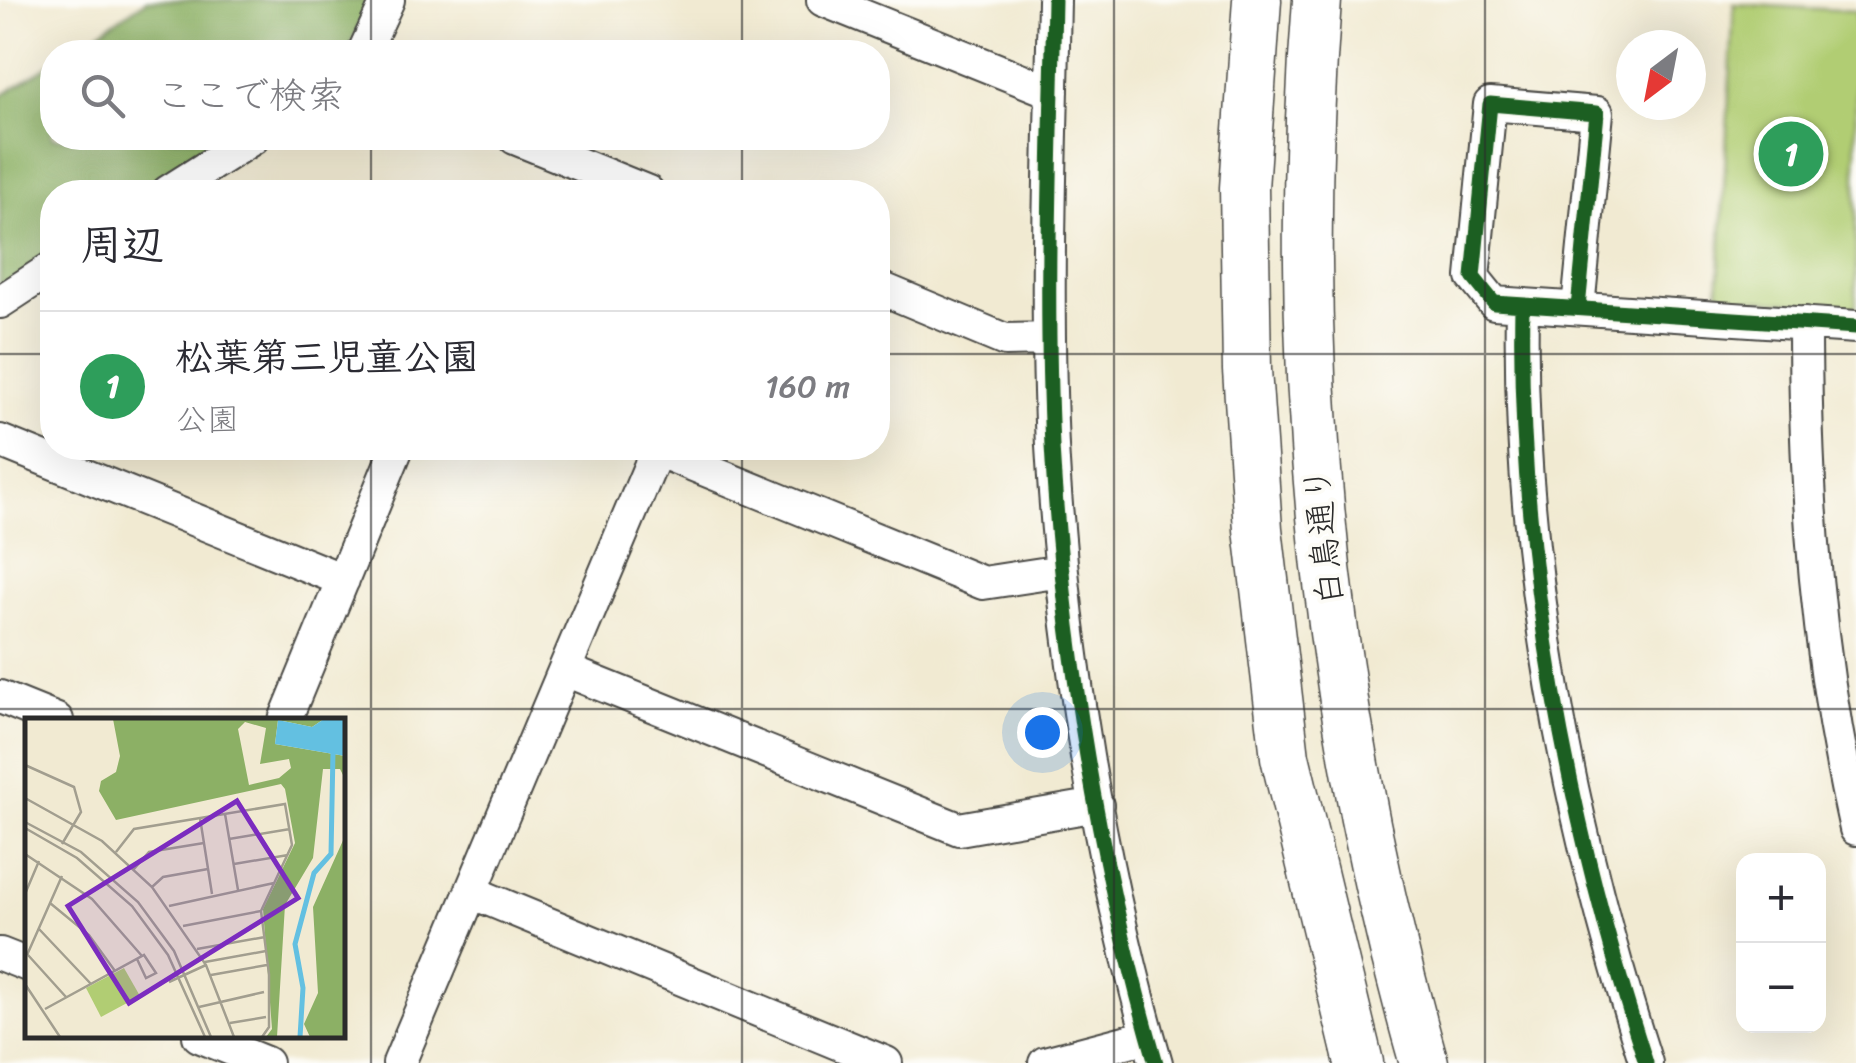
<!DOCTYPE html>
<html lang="ja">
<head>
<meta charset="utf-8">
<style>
  :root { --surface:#fff; --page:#f7f7f7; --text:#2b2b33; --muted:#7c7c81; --line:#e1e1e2; --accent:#1a73e8 }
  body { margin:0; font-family:Sriracha,"Klee One",sans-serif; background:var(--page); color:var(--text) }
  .controls { position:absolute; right:30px; bottom:30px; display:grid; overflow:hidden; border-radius:20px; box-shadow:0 10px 40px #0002 }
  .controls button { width:90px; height:90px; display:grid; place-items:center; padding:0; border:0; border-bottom:2px solid var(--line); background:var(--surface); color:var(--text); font:50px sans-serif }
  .compass { position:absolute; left:1616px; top:30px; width:90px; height:90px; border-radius:50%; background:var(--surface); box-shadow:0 10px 40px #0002; rotate:212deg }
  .you { position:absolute; left:1042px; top:732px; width:35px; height:35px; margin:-25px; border:8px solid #fff; border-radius:50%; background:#1a73e8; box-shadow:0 0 0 15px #1a73e833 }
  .badge { display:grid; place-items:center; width:65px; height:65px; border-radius:50%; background:var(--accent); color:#fff; font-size:32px; font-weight:700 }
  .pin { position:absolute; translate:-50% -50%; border:5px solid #fff; box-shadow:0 2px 10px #0006 }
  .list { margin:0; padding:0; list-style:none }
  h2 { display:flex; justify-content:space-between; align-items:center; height:130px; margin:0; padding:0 40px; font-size:42px }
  h2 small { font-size:32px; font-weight:400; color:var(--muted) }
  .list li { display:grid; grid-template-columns:65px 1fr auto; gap:30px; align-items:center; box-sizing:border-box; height:150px; padding:0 40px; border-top:2px solid var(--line) }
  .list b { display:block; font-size:38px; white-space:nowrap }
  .list p { margin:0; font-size:32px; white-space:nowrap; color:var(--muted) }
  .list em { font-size:32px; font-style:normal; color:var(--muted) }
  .icon { flex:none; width:55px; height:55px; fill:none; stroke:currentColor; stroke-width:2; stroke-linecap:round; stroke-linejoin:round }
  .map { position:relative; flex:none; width:1856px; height:1063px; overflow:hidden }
  .search { position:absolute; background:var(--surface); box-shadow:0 10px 40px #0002; left:40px; top:40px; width:850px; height:110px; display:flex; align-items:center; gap:25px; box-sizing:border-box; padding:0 35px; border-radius:40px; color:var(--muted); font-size:38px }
  .panel { position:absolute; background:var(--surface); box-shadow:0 10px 40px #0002; left:40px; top:180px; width:850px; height:280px; border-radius:40px }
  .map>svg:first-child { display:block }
  .green { fill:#b1cd73; stroke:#6e7c4f; stroke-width:2.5 }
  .forest { fill:#8cb065; stroke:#5c6e48; stroke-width:2.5 }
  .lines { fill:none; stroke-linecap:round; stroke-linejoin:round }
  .minor-casing { stroke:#494844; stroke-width:36 }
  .secondary-casing { stroke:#494844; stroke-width:51 }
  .minor { stroke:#fff; stroke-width:32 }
  .secondary { stroke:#fff; stroke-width:48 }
  .cycleway-casing { stroke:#fdfcf7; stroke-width:21 }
  .cycleway { stroke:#1b5e20; stroke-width:15 }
  .grid { fill:none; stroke:#2b2b2b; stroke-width:2.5; stroke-opacity:0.55 }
  .labels { text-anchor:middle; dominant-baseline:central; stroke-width:8; stroke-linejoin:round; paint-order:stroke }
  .street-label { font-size:35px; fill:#2b2b2b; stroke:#fdfcf7 }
  .inset-river { fill:none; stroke:#63c0e1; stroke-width:5 }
  .inset-road { fill:none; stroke:#a29e8f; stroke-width:2.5 }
  .view { fill:#7b2cbf; fill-opacity:0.15; stroke:#7b2cbf; stroke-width:5 }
  .inset-edge { fill:none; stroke:#2b2b2b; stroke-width:5 }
</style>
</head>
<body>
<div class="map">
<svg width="1856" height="1063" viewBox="0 0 1856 1063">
  <rect width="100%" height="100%" fill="#fdfcf7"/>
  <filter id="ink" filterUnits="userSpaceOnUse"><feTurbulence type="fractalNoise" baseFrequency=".01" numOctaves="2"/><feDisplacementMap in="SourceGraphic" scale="20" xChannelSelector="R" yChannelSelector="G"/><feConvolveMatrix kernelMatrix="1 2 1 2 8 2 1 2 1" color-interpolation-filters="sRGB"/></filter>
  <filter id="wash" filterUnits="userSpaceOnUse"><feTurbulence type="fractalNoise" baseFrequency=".0048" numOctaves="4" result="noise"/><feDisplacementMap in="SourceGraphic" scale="40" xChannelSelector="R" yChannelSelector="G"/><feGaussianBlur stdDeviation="2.25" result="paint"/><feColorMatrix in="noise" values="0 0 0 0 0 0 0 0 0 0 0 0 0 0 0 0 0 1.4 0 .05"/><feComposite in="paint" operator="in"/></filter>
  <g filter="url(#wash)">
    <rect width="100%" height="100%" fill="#f1ead2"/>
    <!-- green -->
    <path class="green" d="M 1734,4 L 1856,11 L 1856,308 L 1718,297 Z"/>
    <!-- forest -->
    <path class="forest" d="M 147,0 L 372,0 L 347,52 L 70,52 Z
      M 52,63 L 52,138 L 248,138 L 158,192 L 52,192 L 52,257 L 0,289 L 0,97 Z"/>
  </g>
  <g filter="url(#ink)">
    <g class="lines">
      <defs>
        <path id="minor" d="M 823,0 L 1052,92
          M 1054,0 C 1051,149 1045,297 1052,446 C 1063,646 1100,870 1156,1063
          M 364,52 L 388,0
          M 515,138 L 648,192
          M 168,192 L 253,138
          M 878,287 L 1005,340 L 1049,339
          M 0,302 L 52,268
          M 1522,305 C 1517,559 1568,821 1646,1063
          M 1578,308 L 1597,113 L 1490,104 L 1473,277 L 1494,303 L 1856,327
          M 1805,323 C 1805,499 1817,657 1856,829
          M 0,441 L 343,580
          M 652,448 L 983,583 L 1062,571
          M 565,670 L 959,829 L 1097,805
          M 0,697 L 57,720
          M 285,720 L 397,448
          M 471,892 L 886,1063
          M 0,954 L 28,965
          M 199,1036 L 266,1063
          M 399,1063 L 657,450
          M 1045,1063 L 1148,1036"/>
        <path id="secondary" d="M 1257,0 L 1244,188 L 1247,370 L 1258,529 L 1285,757 L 1359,1063
          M 1317,0 C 1289,360 1325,716 1424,1063"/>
      </defs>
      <!-- minor casing -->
      <use href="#minor" class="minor-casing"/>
      <!-- secondary casing -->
      <use href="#secondary" class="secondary-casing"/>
      <!-- minor -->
      <use href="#minor" class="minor"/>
      <!-- secondary -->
      <use href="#secondary" class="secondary"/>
      <defs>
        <path id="cycleway" d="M 1054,0 C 1051,149 1045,297 1052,446 C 1063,646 1100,870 1156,1063
          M 1522,305 C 1517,559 1568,821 1646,1063
          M 1578,308 L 1597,113 L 1490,104 L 1473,277 L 1494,303 L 1856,327"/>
      </defs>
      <!-- cycleway casing -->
      <use href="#cycleway" class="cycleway-casing"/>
      <!-- cycleway -->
      <use href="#cycleway" class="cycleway"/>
    </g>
  </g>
  <!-- grid -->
  <path class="grid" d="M 371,0 L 371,52M 742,0 L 742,52M 1114,0 L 1114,1063M 1485,0 L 1485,1063M 371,138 L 371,192M 742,138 L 742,192M 0,354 L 52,354M 878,354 L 1856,354M 371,448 L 371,1063M 742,448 L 742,1063M 0,709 L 1856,709"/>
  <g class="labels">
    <!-- street labels -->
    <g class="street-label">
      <text transform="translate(1323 536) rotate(-96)">白鳥通り</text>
    </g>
  </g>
  <!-- overview -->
  <g transform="translate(25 718)">
    <rect width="320" height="320" fill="#f1ead2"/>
    <path d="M 99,250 L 115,278 L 76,299 L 61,270 Z" fill="#b1cd73"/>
    <path d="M 88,1 L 299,1 L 287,9 L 253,2 L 250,26 L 320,38 L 320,61 L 315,51 L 298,51 L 288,140 L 260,187 L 252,319 L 241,319 L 247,311 L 238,191 L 270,125 L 260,71 L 256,66 L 91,102 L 74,73 L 76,63 L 91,54 L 95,38 ZM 220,4 L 241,10 L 235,46 L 264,41 L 266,50 L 254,60 L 224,67 L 213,11 ZM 320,118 L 320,319 L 285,319 L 279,306 L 293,275 L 288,189 Z" fill="#8cb065" fill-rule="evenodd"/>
    <path d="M 299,1 L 320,1 L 320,38 L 250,26 L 253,2 L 287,9 Z" fill="#63c0e1"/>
    <path class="inset-river" d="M 275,319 L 278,270 L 270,226 L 289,155 L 306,136 L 308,34"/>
    <path class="inset-road" d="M 0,47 L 49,69 L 56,94 L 37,126M 0,80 L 77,123 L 127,169 L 181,247 L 209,319M 200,96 L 213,172M 175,100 L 187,176M 0,104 L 56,134 L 113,184 L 149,233 L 186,319M 0,110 L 52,140 L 107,188 L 143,237 L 180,319M 204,121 L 265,111M 91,134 L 109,111 L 260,86 L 267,127 L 236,193 L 244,256 L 244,309 L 237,319M 0,136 L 67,181 L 117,238M 209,146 L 263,137M 109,151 L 124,134 L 179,125M 127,169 L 138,159 L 183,151M 0,176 L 14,143M 25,185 L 64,217 L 90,253M 144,188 L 249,165M 158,208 L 236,193M 14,211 L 66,266M 172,231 L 240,219M 2,237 L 37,158M 3,237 L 41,279M 180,244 L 241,233M 186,257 L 242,247M 144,264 L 181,247M 0,266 L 35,319M 174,289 L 239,274M 20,291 L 119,237 L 131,255 L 121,260 L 112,241M 205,305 L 241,299"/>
    <path class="view" d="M 212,83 L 273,180 L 104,285 L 43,188 Z"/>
    <rect width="320" height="320" class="inset-edge"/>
  </g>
</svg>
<div class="controls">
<button>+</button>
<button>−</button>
</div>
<svg class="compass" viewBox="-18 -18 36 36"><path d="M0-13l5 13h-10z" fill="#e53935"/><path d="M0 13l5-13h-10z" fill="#7c7c81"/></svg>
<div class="you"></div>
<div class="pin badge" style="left:1791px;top:154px;background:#2e9e5b">1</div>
<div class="search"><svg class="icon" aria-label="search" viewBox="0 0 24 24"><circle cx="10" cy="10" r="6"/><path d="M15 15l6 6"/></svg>ここで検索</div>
<section class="panel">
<h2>周辺<small></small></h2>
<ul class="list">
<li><span class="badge" style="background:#2e9e5b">1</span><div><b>松葉第三児童公園</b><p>公園</p></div><em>160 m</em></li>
</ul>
</section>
</div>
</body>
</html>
